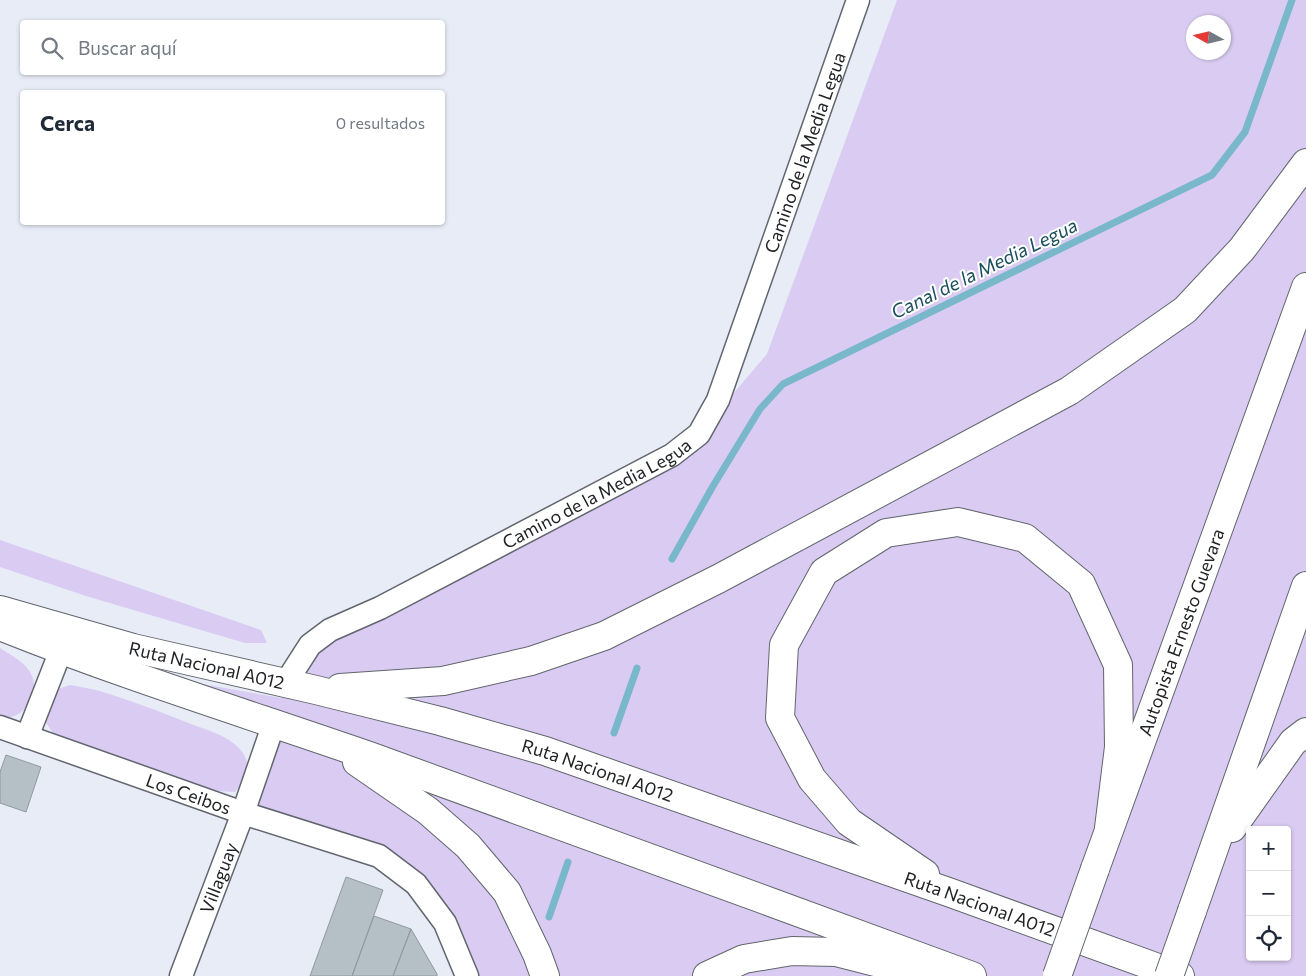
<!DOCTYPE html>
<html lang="es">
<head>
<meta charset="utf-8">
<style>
  :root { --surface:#fff; --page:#f6f6f7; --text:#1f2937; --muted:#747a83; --line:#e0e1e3 }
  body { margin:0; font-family:Commissioner,sans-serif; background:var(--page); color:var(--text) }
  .controls { position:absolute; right:15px; bottom:15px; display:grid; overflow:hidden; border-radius:5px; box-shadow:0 1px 4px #0004 }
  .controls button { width:45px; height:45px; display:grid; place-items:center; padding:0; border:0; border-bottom:1px solid var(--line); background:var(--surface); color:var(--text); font:25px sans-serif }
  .compass { position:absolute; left:1186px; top:15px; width:45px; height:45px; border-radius:50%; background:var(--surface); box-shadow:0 1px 4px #0004; rotate:278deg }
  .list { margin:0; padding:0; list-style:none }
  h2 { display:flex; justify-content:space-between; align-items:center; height:65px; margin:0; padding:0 20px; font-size:21px }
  h2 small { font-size:16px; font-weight:400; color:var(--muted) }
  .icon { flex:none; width:28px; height:28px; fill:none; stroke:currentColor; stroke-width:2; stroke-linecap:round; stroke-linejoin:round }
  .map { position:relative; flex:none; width:1306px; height:976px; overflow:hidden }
  .search { position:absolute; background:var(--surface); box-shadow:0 1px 4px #0004; left:20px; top:20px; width:425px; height:55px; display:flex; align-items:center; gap:12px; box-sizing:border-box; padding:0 18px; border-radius:5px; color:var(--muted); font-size:19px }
  .panel { position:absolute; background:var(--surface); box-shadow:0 1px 4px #0004; left:20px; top:90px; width:425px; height:135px; border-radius:5px }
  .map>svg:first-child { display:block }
  .green { fill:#d9cbf1; fill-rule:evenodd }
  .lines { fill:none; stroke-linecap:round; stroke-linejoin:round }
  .stream { stroke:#79b7ca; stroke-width:7 }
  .building { fill:#b5bfc6; stroke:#9099a0 }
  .street-casing { stroke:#61666e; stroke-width:25 }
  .highway-casing { stroke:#61666e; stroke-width:30 }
  .street { stroke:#fff; stroke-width:22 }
  .highway { stroke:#fff; stroke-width:28 }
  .highway-bridge-casing { stroke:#61666e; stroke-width:30; stroke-linecap:butt }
  .highway-bridge { stroke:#fff; stroke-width:28 }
  .labels { text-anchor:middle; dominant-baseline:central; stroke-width:4; stroke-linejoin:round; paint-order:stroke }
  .street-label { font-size:18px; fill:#212326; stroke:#fff }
  .water-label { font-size:19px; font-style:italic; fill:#194e5c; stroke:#fff }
</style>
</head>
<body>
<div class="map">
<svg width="1306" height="976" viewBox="0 0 1306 976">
  <rect width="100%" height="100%" fill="#e7ecf6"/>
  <!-- green -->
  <path class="green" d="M 897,0 L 1306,0 L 1306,976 L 467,976 L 445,923 L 379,856 L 243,813 L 274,723 L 185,681 L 281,698 L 285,684 L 310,645 L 699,434 L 767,354 ZM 1194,22 L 1224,22 L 1224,52 L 1194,52 ZM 1250,830 L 1287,830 L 1287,957 L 1250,957 Z
    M 0,540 L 261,630 L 267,643 L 245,643 L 86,596 L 0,567 Z
    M 0,648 C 12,656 26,662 32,676 C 40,696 22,722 0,717 Z
    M 70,685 C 79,687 88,688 96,690 C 127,699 161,712 191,724 C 207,730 226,735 239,748 C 253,763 247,778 235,792 L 219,791 L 69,745 L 52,732 L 44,719 L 55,690 Z"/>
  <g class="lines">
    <!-- stream -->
    <path class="stream" d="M 672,559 L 713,486 L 760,409 L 783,384 L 1212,175 L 1245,132 L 1292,0
      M 614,733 L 637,668
      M 549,917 L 568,862"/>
  </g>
  <!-- building -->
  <path class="building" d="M 6,755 L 41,767 L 26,812 L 0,803 L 0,772 Z
    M 346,877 L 383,890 L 352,976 L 310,976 Z
    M 374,916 L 411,929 L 393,976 L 352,976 Z
    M 411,929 L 437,974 L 437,976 L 393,976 Z"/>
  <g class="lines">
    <defs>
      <g id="street">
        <path id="s1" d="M 285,684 L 310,645 L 330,630 L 380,608 L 672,455 L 699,434 L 718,400 L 858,0"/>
        <path id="s2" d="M 0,727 L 243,813 L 379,856 L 416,884 L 445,923 L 467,976"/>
        <path d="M 27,737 L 67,635"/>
        <path id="s3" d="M 181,976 L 243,813 L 274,723"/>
      </g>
      <g id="highway">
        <path id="s4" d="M 0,610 L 133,648 L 316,690 L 440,721 L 545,751 L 951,893 L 1180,976"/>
        <path d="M 0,626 C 122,675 248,714 372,757 C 572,828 772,903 972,976"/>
        <path d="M 340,688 L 443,681 L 531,661 L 604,636 L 718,579 L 1069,391 L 1185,310 L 1242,249 L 1306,163"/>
        <path d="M 357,762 L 428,811 L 468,846 L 507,892 L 537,954 L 545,976"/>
        <path d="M 1232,828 L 1293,742 L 1306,732"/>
        <path id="s5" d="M 1095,869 L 1306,287"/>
        <path d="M 925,874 L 849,822 L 812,779 L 780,718 L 784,645 L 824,572 L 886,533 L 958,522 L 1025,538 L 1081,584 L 1118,665 L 1119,747 L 1109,828"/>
        <path d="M 1192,911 L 1306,586"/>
        <path d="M 707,976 L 744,959 L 792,951 L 836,952 L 895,967 L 919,969"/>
      </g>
    </defs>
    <!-- street casing -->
    <use href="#street" class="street-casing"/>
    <!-- highway casing -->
    <use href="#highway" class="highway-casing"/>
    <!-- street -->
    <use href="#street" class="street"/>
    <!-- highway -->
    <use href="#highway" class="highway"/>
    <defs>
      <path id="highway-bridge" d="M 1057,976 L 1095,869
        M 1169,976 L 1192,911"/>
    </defs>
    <!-- highway-bridge casing -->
    <use href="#highway-bridge" class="highway-bridge-casing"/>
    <!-- highway-bridge -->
    <use href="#highway-bridge" class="highway-bridge"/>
  </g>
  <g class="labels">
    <!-- street labels -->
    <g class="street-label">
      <text stroke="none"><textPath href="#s1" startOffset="791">Camino de la Media Legua</textPath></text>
      <text stroke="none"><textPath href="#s1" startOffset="371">Camino de la Media Legua</textPath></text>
      <text stroke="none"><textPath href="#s5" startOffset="252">Autopista Ernesto Guevara</textPath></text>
      <text stroke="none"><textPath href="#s4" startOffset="214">Ruta Nacional A012</textPath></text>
      <text stroke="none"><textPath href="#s4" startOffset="619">Ruta Nacional A012</textPath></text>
      <text stroke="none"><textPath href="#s2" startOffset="200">Los Ceibos</textPath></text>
      <text stroke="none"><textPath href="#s3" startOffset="105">Villaguay</textPath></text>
      <text stroke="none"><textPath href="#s4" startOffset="1024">Ruta Nacional A012</textPath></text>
    </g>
    <!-- water labels -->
    <g class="water-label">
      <text transform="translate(984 268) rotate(-26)">Canal de la Media Legua</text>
    </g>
  </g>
</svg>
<div class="controls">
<button>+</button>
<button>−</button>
<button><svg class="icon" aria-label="locate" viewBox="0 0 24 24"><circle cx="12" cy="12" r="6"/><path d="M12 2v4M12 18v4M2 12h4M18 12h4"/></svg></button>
</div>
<svg class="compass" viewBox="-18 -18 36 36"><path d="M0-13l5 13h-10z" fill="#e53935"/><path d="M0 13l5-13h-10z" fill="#747a83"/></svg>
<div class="search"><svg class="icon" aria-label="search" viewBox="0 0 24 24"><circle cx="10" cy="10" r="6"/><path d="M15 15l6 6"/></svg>Buscar aquí</div>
<section class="panel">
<h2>Cerca<small>0 resultados</small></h2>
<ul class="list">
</ul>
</section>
</div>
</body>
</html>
